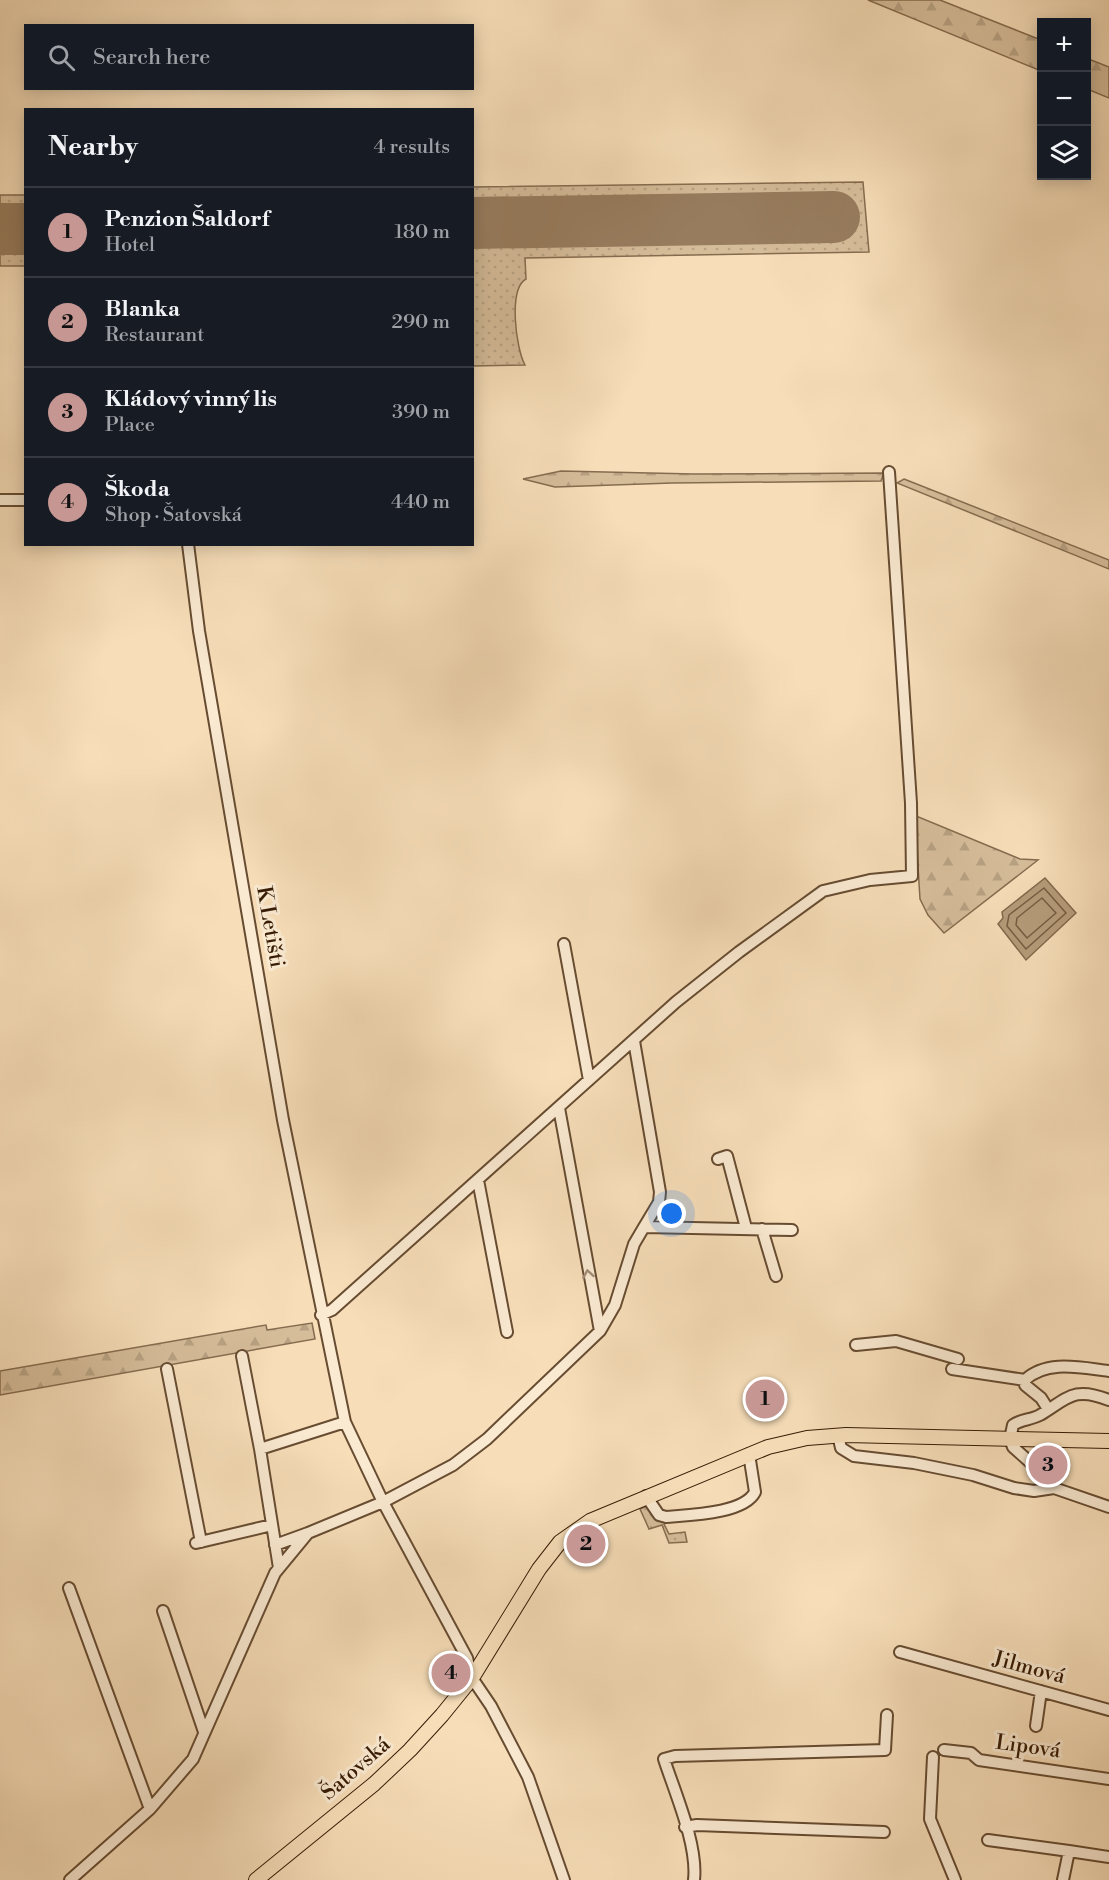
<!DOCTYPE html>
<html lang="en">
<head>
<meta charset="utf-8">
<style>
  :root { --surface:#171b24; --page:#20242c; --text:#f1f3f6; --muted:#9ea1a6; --line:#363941; --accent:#c59692 }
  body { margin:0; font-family:"Libre Bodoni",serif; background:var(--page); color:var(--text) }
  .controls { position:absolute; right:18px; top:18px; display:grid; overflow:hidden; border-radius:0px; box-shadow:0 3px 15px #0003 }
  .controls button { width:54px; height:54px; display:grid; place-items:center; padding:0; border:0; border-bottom:2px solid var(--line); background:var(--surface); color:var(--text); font:30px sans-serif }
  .you { position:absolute; left:672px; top:1214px; width:21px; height:21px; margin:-15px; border:4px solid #fff; border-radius:50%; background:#1a73e8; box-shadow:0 0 0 9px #1a73e833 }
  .badge { display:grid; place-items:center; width:39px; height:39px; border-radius:50%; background:var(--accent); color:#111; font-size:20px; font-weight:700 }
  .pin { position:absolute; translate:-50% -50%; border:3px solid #fff; box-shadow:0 2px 6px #0006 }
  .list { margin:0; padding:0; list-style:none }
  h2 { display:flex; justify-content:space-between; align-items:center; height:78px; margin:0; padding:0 24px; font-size:26px }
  h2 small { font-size:20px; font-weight:400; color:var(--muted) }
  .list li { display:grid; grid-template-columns:39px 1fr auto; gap:18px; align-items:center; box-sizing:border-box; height:90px; padding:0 24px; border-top:2px solid var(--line) }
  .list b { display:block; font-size:22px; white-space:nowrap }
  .list p { margin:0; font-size:20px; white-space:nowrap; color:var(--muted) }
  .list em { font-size:20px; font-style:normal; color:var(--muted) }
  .icon { flex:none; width:33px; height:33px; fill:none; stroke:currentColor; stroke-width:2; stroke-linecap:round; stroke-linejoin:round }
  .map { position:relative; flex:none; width:1109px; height:1880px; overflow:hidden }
  .search { position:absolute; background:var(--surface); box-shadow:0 3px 15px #0003; left:24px; top:24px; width:450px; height:66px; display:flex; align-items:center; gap:15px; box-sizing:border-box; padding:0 21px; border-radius:0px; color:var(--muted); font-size:22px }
  .panel { position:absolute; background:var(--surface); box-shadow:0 3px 15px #0003; left:24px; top:108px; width:450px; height:438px; border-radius:0px }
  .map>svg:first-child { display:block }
  .green { fill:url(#green-dots); stroke:#866c4f; stroke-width:1.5 }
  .forest { fill:url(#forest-firs); stroke:#866c4f; stroke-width:1.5 }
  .water { fill:#b69c7b; stroke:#83684b; stroke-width:1.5 }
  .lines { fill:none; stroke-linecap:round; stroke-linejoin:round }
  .shore { stroke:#765c40; stroke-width:1.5 }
  .runway { stroke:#977c5e; stroke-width:52 }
  .minor-casing { stroke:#674c31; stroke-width:14 }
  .major-casing { stroke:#371b04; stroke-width:16 }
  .minor { stroke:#faead2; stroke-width:10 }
  .major { stroke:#f7deb9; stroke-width:14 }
  .oneway { stroke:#a28d75 }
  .labels { text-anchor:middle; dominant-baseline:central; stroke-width:6; stroke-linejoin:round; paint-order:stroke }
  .street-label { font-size:21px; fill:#371b04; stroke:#faead2 }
</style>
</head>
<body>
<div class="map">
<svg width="1109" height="1880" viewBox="0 0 1109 1880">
  <defs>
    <pattern id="green-dots" width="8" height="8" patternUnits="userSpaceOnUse" patternTransform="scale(1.5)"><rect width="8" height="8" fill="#d6bd9a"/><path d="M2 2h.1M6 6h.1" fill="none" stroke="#b8a283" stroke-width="1.8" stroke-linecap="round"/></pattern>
    <pattern id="forest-firs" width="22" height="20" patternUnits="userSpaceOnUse" patternTransform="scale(1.5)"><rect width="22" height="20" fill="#d6bd9a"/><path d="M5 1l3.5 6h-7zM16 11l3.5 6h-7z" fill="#b8a283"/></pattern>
  </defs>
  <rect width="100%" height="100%" fill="#f7deb9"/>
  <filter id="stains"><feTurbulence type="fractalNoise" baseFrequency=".00333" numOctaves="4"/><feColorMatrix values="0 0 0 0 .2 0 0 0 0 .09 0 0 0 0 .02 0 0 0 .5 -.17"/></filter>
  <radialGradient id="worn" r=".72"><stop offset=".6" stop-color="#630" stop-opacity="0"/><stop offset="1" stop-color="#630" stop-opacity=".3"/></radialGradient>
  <!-- green -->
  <path class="green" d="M 863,182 L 869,252 L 525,258 L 526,279 C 508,289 516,349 525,365 L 473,366 L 472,187 Z
    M 0,195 L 25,195 L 25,266 L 0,266 Z
    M 651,1504 L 669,1521 L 664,1524 L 669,1534 L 685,1532 L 687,1542 L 669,1543 L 662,1525 L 649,1529 L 640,1509 Z"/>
  <!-- forest -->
  <path class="forest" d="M 868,0 L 940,0 L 1041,40 L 1041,71 Z
    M 1086,58 L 1109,67 L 1109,98 L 1087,89 Z
    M 561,471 L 694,474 L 884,473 L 881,481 L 672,483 L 555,487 L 523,479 Z
    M 904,479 L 1109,560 L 1109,569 L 897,483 Z
    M 913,785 L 916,816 L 1020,859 L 1038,860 L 944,933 L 928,915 L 920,899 Z
    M 312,1323 L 315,1339 L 0,1395 L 0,1371 L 266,1325 L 267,1330 Z"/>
  <!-- water -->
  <path class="water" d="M 1045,878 L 1076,913 L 1026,960 L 998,924 L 1003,918 L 1002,912 Z"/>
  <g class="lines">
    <!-- shore -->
    <path class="shore" d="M 1044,888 L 1066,913 L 1026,949 L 1007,926 L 1009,915 Z
      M 1042,898 L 1056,913 L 1027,938 L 1016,925 L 1017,918 Z"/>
    <!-- runway -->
    <path class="runway" d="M 472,223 L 834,217
      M 0,229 L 26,229"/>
    <defs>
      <path id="minor" d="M 0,500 L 26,500
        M 188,544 L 199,631 L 283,1120 L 345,1422 L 383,1502 L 467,1658 L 472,1678 L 491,1706 L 528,1777 L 564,1880
        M 564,944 L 589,1080
        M 634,1041 L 660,1192 L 659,1202 L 644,1227
        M 559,1108 L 600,1331
        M 718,1159 L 727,1156 L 746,1228
        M 478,1180 L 507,1332
        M 762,1229 L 776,1276
        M 321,1315 L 332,1310 L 676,1002 L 739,952 L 823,891 L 870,880 L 912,876 L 911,803 L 889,472
        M 856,1345 L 896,1341 L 958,1359
        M 242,1356 L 260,1449
        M 167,1369 L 201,1542
        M 952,1369 L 1025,1380
        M 1109,1400 C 1074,1386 1068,1398 1040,1415 C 1031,1420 1021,1419 1013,1425 L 1010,1439 L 1013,1447 L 1041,1472 L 1054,1488 L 1109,1507
        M 1048,1409 L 1041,1398 L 1025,1385 L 1025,1380 C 1047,1359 1082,1368 1109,1371
        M 838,1435 L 841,1448 L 854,1456 L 914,1463 L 973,1475 L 1014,1488 L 1034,1491 L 1054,1488
        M 646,1496 L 659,1515 L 666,1517 C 688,1515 744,1514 755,1492 L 749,1454
        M 196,1543 L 272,1525
        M 275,1545 L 308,1533
        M 279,1568 L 260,1449 L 345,1422
        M 69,1588 L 150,1809
        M 163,1611 L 204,1732
        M 900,1652 L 1109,1710
        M 1036,1726 L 1041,1691
        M 944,1750 L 971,1753 L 979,1760 L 1109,1779
        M 933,1757 L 930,1819 L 955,1880
        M 685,1827 L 697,1825 L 884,1832
        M 988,1840 L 1069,1851
        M 70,1880 L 150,1809 L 193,1759 L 275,1573 L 308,1533 L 383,1502 L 453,1465 L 487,1439 L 600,1331 L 615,1305 L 634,1244 L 644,1227 L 792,1230
        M 694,1880 C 698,1845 675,1793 664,1759 L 675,1756 L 885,1750 L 887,1715
        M 1063,1880 L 1069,1851 L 1109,1857"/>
      <path id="major" d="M 256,1880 L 374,1784 L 410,1750 L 442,1715 L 472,1678 L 539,1569 L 560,1542 L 590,1521 L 768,1447 L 807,1438 L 846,1435 L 1109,1441"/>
    </defs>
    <!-- minor casing -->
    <use href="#minor" class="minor-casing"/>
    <!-- major casing -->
    <use href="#major" class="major-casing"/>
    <!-- minor -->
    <use href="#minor" class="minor"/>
    <!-- major -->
    <use href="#major" class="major"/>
  </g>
  <!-- one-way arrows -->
  <defs><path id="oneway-chevron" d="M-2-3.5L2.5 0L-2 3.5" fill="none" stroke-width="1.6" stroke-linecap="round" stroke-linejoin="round" transform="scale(1.5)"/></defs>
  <use class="oneway" href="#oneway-chevron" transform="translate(588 1274) rotate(-100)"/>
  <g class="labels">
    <!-- street labels -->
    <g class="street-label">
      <text transform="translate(270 927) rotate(80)">K Letišti</text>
      <text transform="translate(1029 1668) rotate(15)">Jilmová</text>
      <text transform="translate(1028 1747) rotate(8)">Lipová</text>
      <text transform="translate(356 1769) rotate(-41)">Šatovská</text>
    </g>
  </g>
  <rect width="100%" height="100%" filter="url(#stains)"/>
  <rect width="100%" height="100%" fill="url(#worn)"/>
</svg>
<div class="controls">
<button>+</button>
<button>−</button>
<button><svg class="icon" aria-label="layers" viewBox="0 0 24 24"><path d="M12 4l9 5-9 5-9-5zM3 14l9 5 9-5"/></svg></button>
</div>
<div class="you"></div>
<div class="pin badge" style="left:765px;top:1399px">1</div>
<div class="pin badge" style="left:586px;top:1544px">2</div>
<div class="pin badge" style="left:1048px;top:1465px">3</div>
<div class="pin badge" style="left:451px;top:1673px">4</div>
<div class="search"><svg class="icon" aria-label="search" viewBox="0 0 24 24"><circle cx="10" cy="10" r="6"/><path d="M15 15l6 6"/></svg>Search here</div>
<section class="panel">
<h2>Nearby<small>4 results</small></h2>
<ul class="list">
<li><span class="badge">1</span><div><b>Penzion Šaldorf</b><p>Hotel</p></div><em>180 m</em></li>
<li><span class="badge">2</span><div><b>Blanka</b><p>Restaurant</p></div><em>290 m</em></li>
<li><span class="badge">3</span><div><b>Kládový vinný lis</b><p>Place</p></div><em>390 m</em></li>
<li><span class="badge">4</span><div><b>Škoda</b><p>Shop · Šatovská</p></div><em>440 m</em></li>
</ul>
</section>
</div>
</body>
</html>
